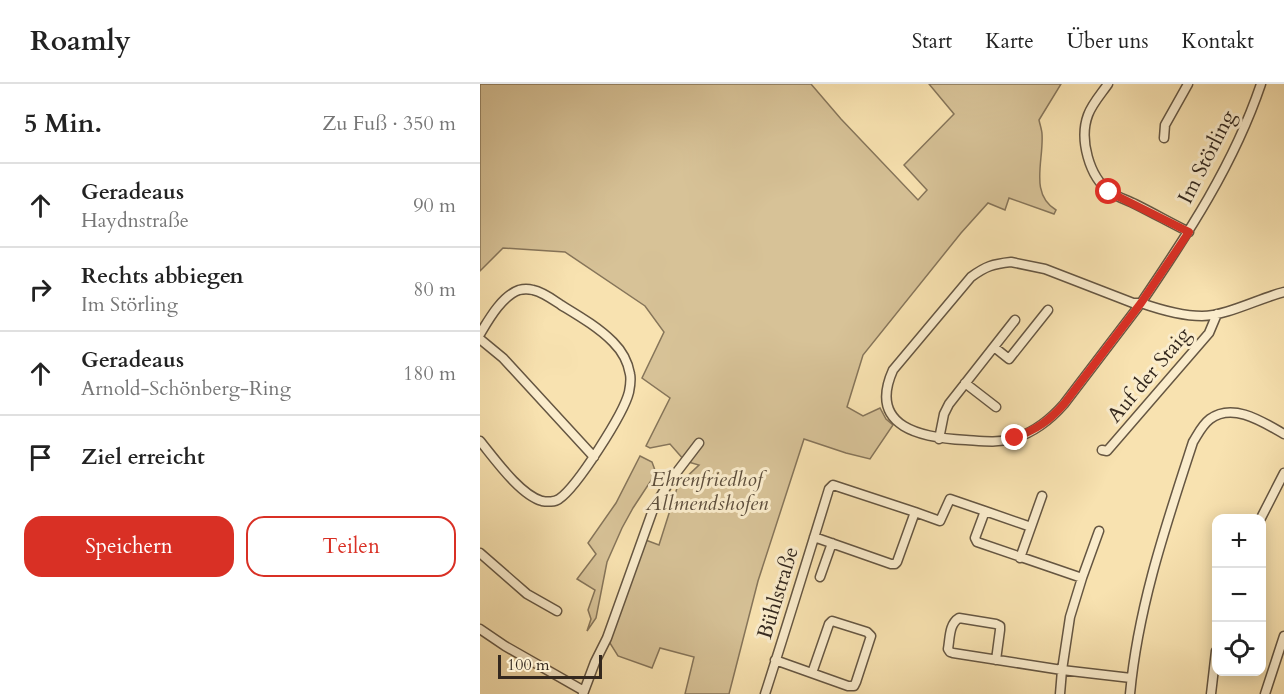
<!DOCTYPE html>
<html lang="de">
<head>
<meta charset="utf-8">
<style>
  :root { --surface:#fff; --page:#f2f2f2; --text:#222; --muted:#767676; --line:#e0e0e0; --accent:#d93025 }
  body { margin:0; font-family:Cardo,serif; background:var(--page); color:var(--text) }
  .controls { position:absolute; right:18px; bottom:18px; display:grid; overflow:hidden; border-radius:12px; box-shadow:0 3px 15px #0003 }
  .controls button { width:54px; height:54px; display:grid; place-items:center; padding:0; border:0; border-bottom:2px solid var(--line); background:var(--surface); color:var(--text); font:30px sans-serif }
  .scale { position:absolute; left:18px; bottom:15px; width:104px; box-sizing:border-box; padding-left:6px; border:3px solid #34281e; border-top:0; font-size:16px; line-height:21px; white-space:nowrap; color:#34281e; -webkit-text-stroke:4px #faeccc; paint-order:stroke }
  .stop { position:absolute; width:18px; height:18px; margin:-14px; border:4px solid #d93025; border-radius:50%; background:#fff }
  .stop.end { background:#d93025; border-color:#fff; box-shadow:0 2px 6px #0008 }
  .list { margin:0; padding:0; list-style:none }
  h2 { display:flex; justify-content:space-between; align-items:center; height:78px; margin:0; padding:0 24px; font-size:26px }
  h2 small { font-size:20px; font-weight:400; color:var(--muted) }
  .list li { display:grid; grid-template-columns:39px 1fr auto; gap:18px; align-items:center; box-sizing:border-box; height:84px; padding:0 24px; border-top:2px solid var(--line) }
  .list b { display:block; font-size:22px; white-space:nowrap }
  .list p { margin:0; font-size:20px; white-space:nowrap; color:var(--muted) }
  .list em { font-size:20px; font-style:normal; color:var(--muted) }
  .actions { display:flex; gap:12px; padding:18px 24px }
  .actions a { flex:1; padding:14px 0; border:2px solid var(--accent); border-radius:18px; text-align:center; font-size:21px; color:var(--accent) }
  .actions .main { background:var(--accent); color:#fff }
  .icon { flex:none; width:33px; height:33px; fill:none; stroke:currentColor; stroke-width:2; stroke-linecap:round; stroke-linejoin:round }
  .map { position:relative; flex:none; width:804px; height:610px; overflow:hidden }
  header { display:flex; align-items:center; gap:36px; box-sizing:border-box; height:84px; padding:0 30px; background:var(--surface); border-bottom:2px solid var(--line) }
  header strong { font-size:28px }
  nav { display:flex; gap:33px; margin-inline-start:auto; font-size:21px }
  main { display:flex }
  aside { flex:1; background:var(--surface) }
  .map>svg:first-child { display:block }
  .green { fill:#d7c297; stroke:#86755a; stroke-width:1.5 }
  .lines { fill:none; stroke-linecap:round; stroke-linejoin:round }
  .minor-casing { stroke:#655642; stroke-width:11 }
  .minor { stroke:#faeccc; stroke-width:8 }
  .route { stroke:#d93025; stroke-width:8 }
  .labels { text-anchor:middle; dominant-baseline:central; stroke-width:6; stroke-linejoin:round; paint-order:stroke }
  .street-label { font-size:21px; fill:#34281e; stroke:#faeccc }
  .park-label { font-size:21px; font-style:italic; fill:#5d4e3c; stroke:#faeccc }
</style>
</head>
<body>
<header>
<strong>Roamly</strong>
<nav><a>Start</a><a>Karte</a><a>Über uns</a><a>Kontakt</a></nav>
</header>
<main>
<aside>
<h2>5 Min.<small>Zu Fuß · 350 m</small></h2>
<ul class="list">
<li><svg class="icon" aria-label="ahead" viewBox="0 0 24 24"><path d="M12 20V5M6 11l6-6 6 6"/></svg><div><b>Geradeaus</b><p>Haydnstraße</p></div><em>90 m</em></li>
<li><svg class="icon" aria-label="right" viewBox="0 0 24 24"><path d="M7 20v-9h11M14 6l5 5-5 5"/></svg><div><b>Rechts abbiegen</b><p>Im Störling</p></div><em>80 m</em></li>
<li><svg class="icon" aria-label="ahead" viewBox="0 0 24 24"><path d="M12 20V5M6 11l6-6 6 6"/></svg><div><b>Geradeaus</b><p>Arnold-Schönberg-Ring</p></div><em>180 m</em></li>
<li><svg class="icon" aria-label="arrive" viewBox="0 0 24 24"><path d="M6 21V4h12l-3 4 3 4H6"/></svg><div><b>Ziel erreicht</b></div></li>
</ul>
<div class="actions"><a class="main">Speichern</a><a>Teilen</a></div>
</aside>
<div class="map">
<svg width="804" height="610" viewBox="0 0 804 610">
  <rect width="100%" height="100%" fill="#f8e2b0"/>
  <filter id="stains"><feTurbulence type="fractalNoise" baseFrequency=".00333" numOctaves="4"/><feColorMatrix values="0 0 0 0 .2 0 0 0 0 .09 0 0 0 0 .02 0 0 0 .5 -.17"/></filter>
  <radialGradient id="worn" r=".72"><stop offset=".6" stop-color="#630" stop-opacity="0"/><stop offset="1" stop-color="#630" stop-opacity=".3"/></radialGradient>
  <!-- green -->
  <path class="green" d="M 0,0 L 331,0 L 361,35 L 438,116 L 447,106 L 424,81 L 474,30 L 449,0 L 581,0 L 559,36 C 560,41 562,46 562,50 C 564,76 549,110 576,126 L 574,130 L 529,114 L 525,126 L 508,119 L 481,149 L 383,271 L 367,323 L 383,332 L 400,324 L 406,335 L 413,341 L 390,375 L 366,369 L 324,355 L 278,497 L 249,610 L 205,610 L 214,573 L 180,564 L 172,584 L 138,572 L 128,556 L 163,455 L 179,461 L 198,401 L 219,381 L 205,377 L 190,360 L 170,364 L 166,362 L 190,314 L 162,294 L 184,248 L 165,222 L 85,168 L 23,164 L 0,187 Z
    M 160,372 L 172,378 L 176,389 L 153,424 L 142,444 L 127,478 L 116,534 L 107,547 L 111,535 L 108,526 L 115,506 L 97,495 L 116,470 L 108,459 L 136,419 Z"/>
  <g class="lines">
    <defs>
      <path id="minor" d="M 628,0 C 621,10 612,20 608,31 C 599,55 609,93 630,108 C 637,113 647,116 655,120 C 673,129 691,139 709,148
        M 781,0 C 754,80 708,150 661,219 C 681,226 701,232 722,232 C 746,232 780,214 804,208
        M 684,54 L 685,41 L 708,0
        M 531,178 L 565,185 L 653,219 L 661,219 L 584,320 C 570,336 554,349 532,355 C 517,359 502,357 486,356 C 443,354 387,344 413,286 L 491,193 C 506,182 513,180 531,178 Z
        M 0,250 C 9,235 22,212 39,206 C 43,205 49,205 53,206 C 63,208 72,215 81,221 C 99,232 118,243 133,258 C 141,266 148,278 150,290 C 151,295 150,303 149,308 C 144,329 97,403 79,415 C 75,418 67,418 62,417 C 40,411 14,374 0,357
        M 0,255 L 23,274 L 114,373
        M 514,263 L 529,275 L 568,226
        M 485,299 L 516,323
        M 459,355 L 464,330 L 469,320 L 535,236
        M 622,366 L 627,367 L 729,249 L 737,230
        M 505,427 L 551,443
        M 435,428 L 460,437 L 470,415 L 505,427 L 495,454 L 497,458 L 602,494
        M 781,434 L 804,389
        M 619,447 L 602,494 L 590,533 L 582,586 L 651,594
        M 0,469 L 47,510 L 77,527
        M 540,474 L 562,412
        M 340,493 L 352,459
        M 0,545 L 25,562 L 104,607
        M 295,576 L 368,602 L 374,602 L 376,598 L 391,552 L 387,548 L 352,537 L 349,540 L 332,589
        M 516,576 L 520,546 L 520,542 L 516,540 L 479,534 C 469,540 470,554 468,565 L 470,568 L 473,569 L 582,586 L 580,610
        M 103,610 L 115,578 L 127,554 L 174,423 L 190,397 L 219,359
        M 285,610 C 307,542 328,473 349,405 L 353,401 L 435,428 L 417,478 L 415,480 L 411,480 L 334,453
        M 650,610 C 658,523 686,441 713,358 C 718,350 722,341 730,335 C 753,318 783,338 804,350
        M 731,610 L 736,567
        M 785,610 L 804,552"/>
    </defs>
    <!-- minor casing -->
    <use href="#minor" class="minor-casing"/>
    <!-- minor -->
    <use href="#minor" class="minor"/>
  </g>
  <g class="lines">
    <!-- route -->
    <path class="route" d="M 535,354 C 558,344 568,338 584,320 L 661,219 L 709,148 L 629,108"/>
  </g>
  <g class="labels">
    <!-- street labels -->
    <g class="street-label">
      <text transform="translate(727 73) rotate(-63)">Im Störling</text>
      <text transform="translate(669 291) rotate(-50)">Auf der Staig</text>
      <text transform="translate(298 509) rotate(-73)">Bühlstraße</text>
    </g>
    <!-- park labels -->
    <g class="park-label">
      <text x="227" y="395">Ehrenfriedhof<tspan x="227" dy="24">Allmendshofen</tspan></text>
    </g>
  </g>
  <rect width="100%" height="100%" filter="url(#stains)"/>
  <rect width="100%" height="100%" fill="url(#worn)"/>
</svg>
<div class="controls">
<button>+</button>
<button>−</button>
<button><svg class="icon" aria-label="locate" viewBox="0 0 24 24"><circle cx="12" cy="12" r="6"/><path d="M12 2v4M12 18v4M2 12h4M18 12h4"/></svg></button>
</div>
<div class="scale">100 m</div>
<div class="stop" style="left:629px;top:108px"></div>
<div class="stop end" style="left:535px;top:354px"></div>
</div>
</main>
</body>
</html>
